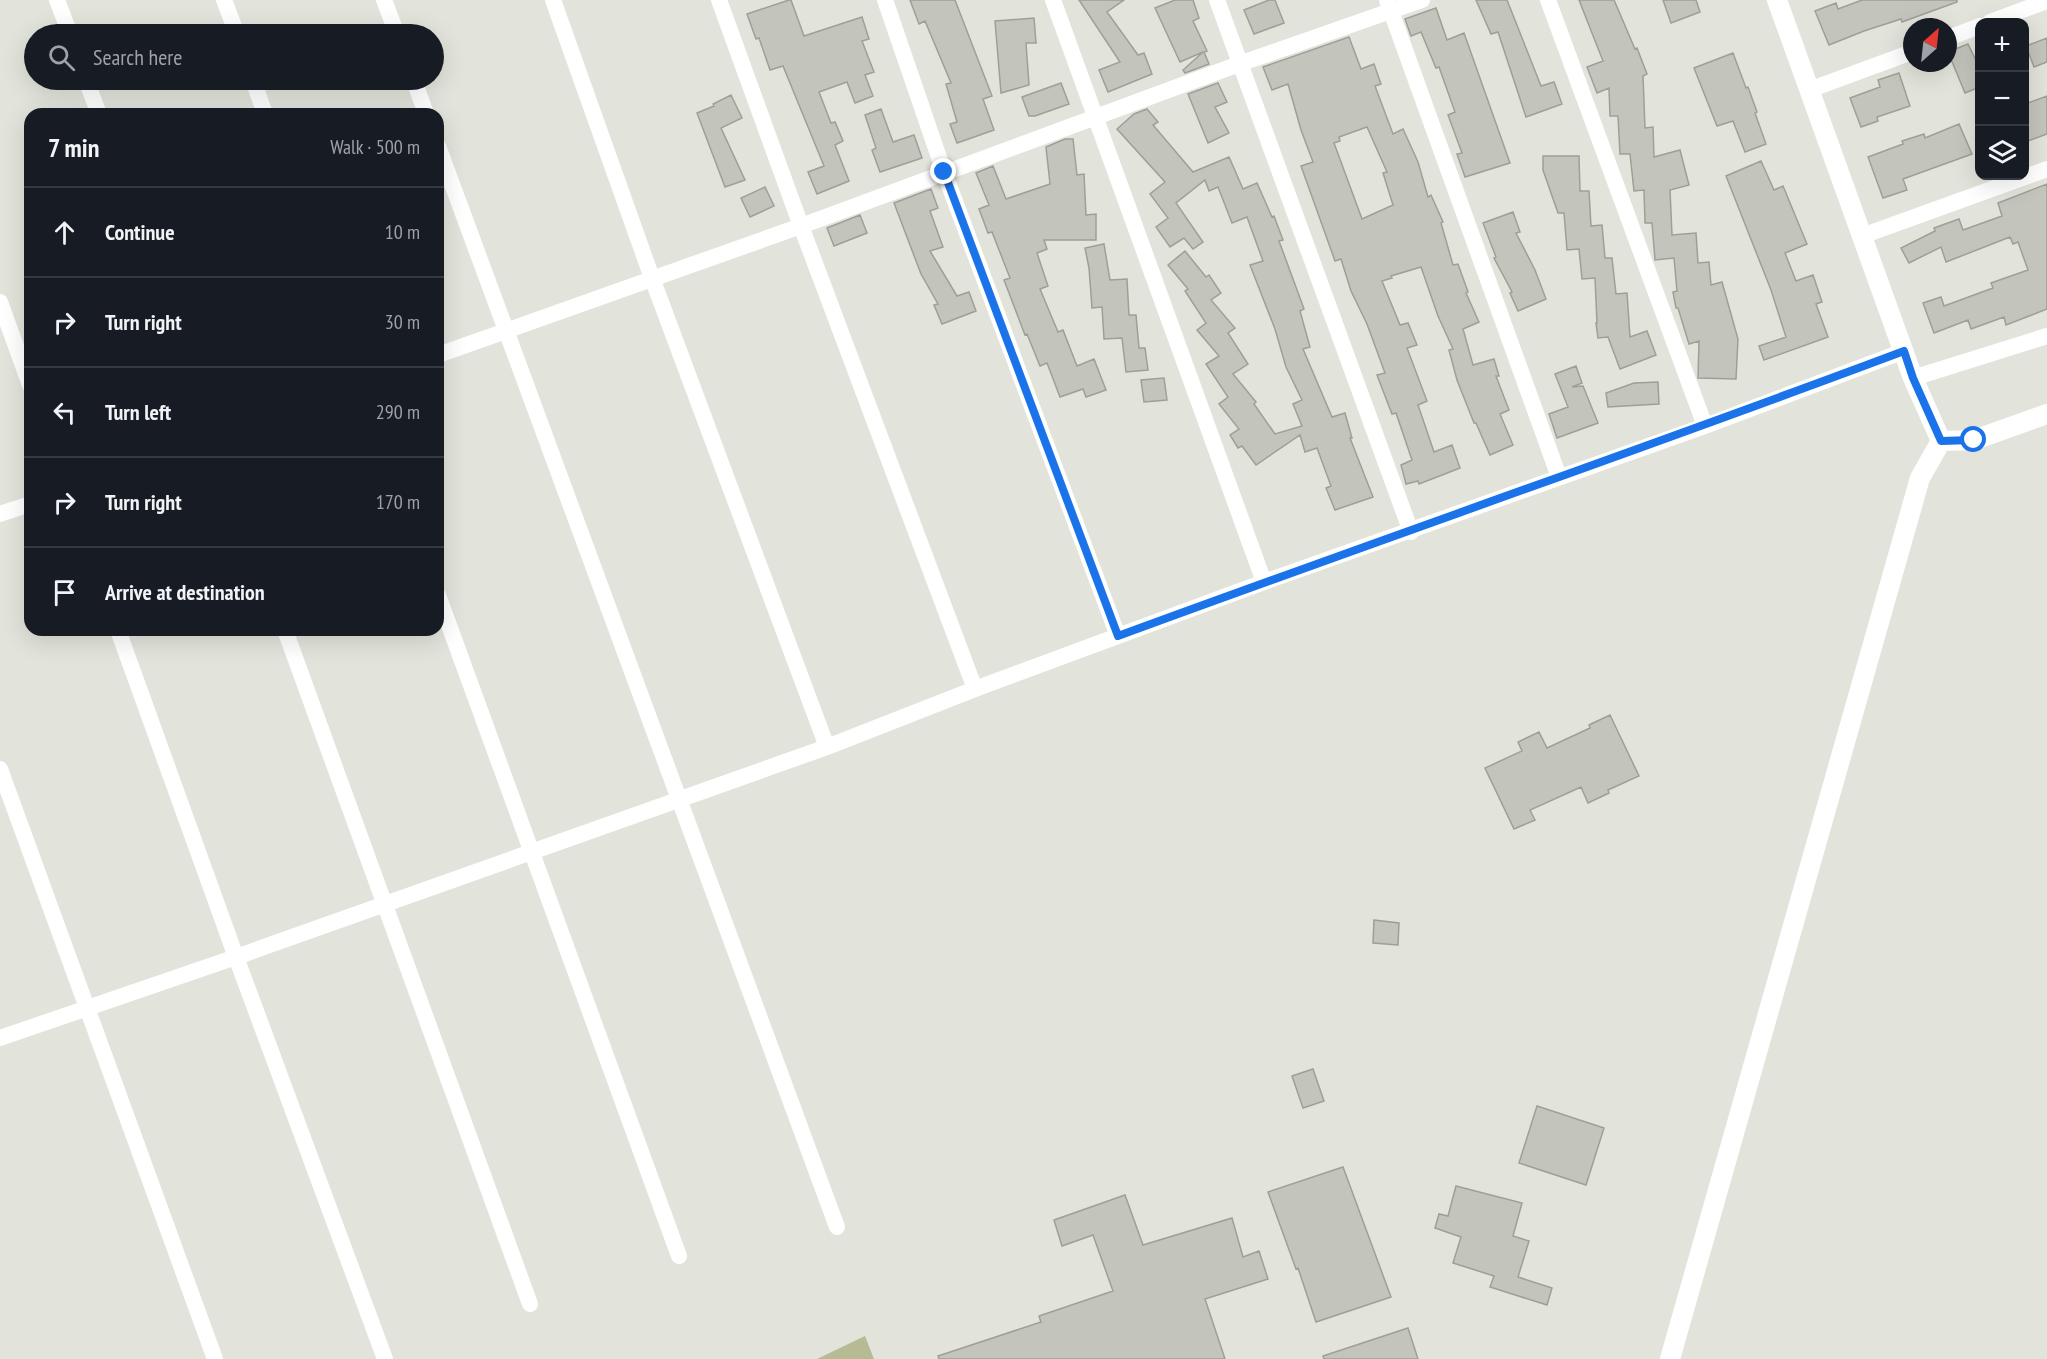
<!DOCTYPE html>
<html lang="en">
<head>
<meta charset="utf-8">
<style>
  :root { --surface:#171b24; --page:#20242c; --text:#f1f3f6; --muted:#9ea1a6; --line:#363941 }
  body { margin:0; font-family:"PT Sans Narrow",sans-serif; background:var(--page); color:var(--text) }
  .controls { position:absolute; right:18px; top:18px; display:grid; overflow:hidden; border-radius:12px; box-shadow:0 6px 24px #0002 }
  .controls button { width:54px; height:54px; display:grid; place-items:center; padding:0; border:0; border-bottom:2px solid var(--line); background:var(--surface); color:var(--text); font:30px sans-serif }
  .compass { position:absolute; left:1903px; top:18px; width:54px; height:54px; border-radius:50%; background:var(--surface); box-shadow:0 6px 24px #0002; rotate:27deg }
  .stop { position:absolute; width:18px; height:18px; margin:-14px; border:4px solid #1a73e8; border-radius:50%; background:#fff }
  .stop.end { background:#1a73e8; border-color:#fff; box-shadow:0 2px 6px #0008 }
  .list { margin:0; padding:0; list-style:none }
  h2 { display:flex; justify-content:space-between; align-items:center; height:78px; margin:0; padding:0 24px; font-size:26px }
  h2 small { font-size:20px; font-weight:400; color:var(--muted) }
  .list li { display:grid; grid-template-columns:39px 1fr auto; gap:18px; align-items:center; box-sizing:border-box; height:90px; padding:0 24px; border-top:2px solid var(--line) }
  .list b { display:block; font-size:22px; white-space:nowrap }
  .list em { font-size:20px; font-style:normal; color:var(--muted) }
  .icon { flex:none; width:33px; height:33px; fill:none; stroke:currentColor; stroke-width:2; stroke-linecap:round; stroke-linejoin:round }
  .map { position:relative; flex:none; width:2047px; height:1359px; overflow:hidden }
  .search { position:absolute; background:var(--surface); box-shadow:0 6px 24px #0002; left:24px; top:24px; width:420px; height:66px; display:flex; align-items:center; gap:15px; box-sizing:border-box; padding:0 21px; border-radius:33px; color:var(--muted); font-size:22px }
  .panel { position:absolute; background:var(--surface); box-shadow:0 6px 24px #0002; left:24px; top:108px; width:420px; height:528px; border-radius:18px }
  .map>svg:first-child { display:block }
  .green { fill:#b6bb93 }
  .building { fill:#c3c5bc; stroke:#9e9f96; stroke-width:1.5; fill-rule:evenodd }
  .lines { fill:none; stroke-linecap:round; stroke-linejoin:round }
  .minor { stroke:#fff; stroke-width:16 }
  .tertiary { stroke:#fff; stroke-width:20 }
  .route { stroke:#1a73e8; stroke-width:8 }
</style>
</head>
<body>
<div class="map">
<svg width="2047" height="1359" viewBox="0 0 2047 1359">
  <rect width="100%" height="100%" fill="#e2e4db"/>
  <!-- green -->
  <path class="green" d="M 865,1336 L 874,1359 L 817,1359 Z"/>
  <!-- building -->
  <path class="building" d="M 789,0 L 791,0 L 804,36 L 862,17 L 869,39 L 862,41 L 874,72 L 865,75 L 873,96 L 855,103 L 847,82 L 819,92 L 831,123 L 835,122 L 843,141 L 835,145 L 849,181 L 817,194 L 808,172 L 824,166 L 783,66 L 770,70 L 759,38 L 756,39 L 747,14 Z
    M 910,0 L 955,0 L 992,96 L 983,99 L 994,130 L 957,143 L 950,124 L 957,122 L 946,84 L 951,83 L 925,21 L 919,24 Z
    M 1079,0 L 1124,0 L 1107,12 L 1138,55 L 1144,53 L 1152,74 L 1108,92 L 1099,70 L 1120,62 Z
    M 1175,0 L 1193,0 L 1199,18 L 1193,21 L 1207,51 L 1204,52 L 1209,64 L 1185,73 L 1183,70 L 1203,52 L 1180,62 L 1155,8 Z
    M 1269,0 L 1275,0 L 1284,23 L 1254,34 L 1244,10 Z
    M 1476,0 L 1507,0 L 1541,86 L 1554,82 L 1562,104 L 1526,117 L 1498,32 L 1491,34 Z
    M 1579,0 L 1614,0 L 1635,49 L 1637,48 L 1647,74 L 1643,76 L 1645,128 L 1653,127 L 1654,157 L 1680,150 L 1689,185 L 1670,190 L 1672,235 L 1696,233 L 1698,263 L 1709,262 L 1711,285 L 1722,282 L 1738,339 L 1736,379 L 1698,378 L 1699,341 L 1689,344 L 1678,308 L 1676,308 L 1673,292 L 1677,291 L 1674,258 L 1655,260 L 1652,223 L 1645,223 L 1644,190 L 1634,191 L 1630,154 L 1620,154 L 1618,116 L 1610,116 L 1609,88 L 1597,93 L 1587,67 L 1603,61 Z
    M 1663,0 L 1696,0 L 1700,12 L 1671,23 Z
    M 1862,0 L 1957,0 L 1957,2 L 1902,22 L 1901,19 L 1864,31 L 1829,45 L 1815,11 L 1836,3 L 1838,9 Z
    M 1436,8 L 1447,40 L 1464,33 L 1510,163 L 1465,177 L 1457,154 L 1462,153 L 1448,115 L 1455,112 L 1439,67 L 1436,68 L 1421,32 L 1411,36 L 1405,19 Z
    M 1034,18 L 1036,43 L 1026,43 L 1029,85 L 1001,93 L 995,21 Z
    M 1349,37 L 1361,69 L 1374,64 L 1381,84 L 1375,86 L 1393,134 L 1403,129 L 1418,162 L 1428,197 L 1431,195 L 1443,222 L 1441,223 L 1453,265 L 1458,264 L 1468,292 L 1466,293 L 1479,322 L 1463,329 L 1473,365 L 1494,359 L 1499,376 L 1496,376 L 1509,410 L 1500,414 L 1513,445 L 1490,455 L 1476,423 L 1474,423 L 1457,380 L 1449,350 L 1453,349 L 1438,316 L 1421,267 L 1391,276 L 1392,278 L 1382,281 L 1400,325 L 1408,323 L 1417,345 L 1407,348 L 1427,401 L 1418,405 L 1434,452 L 1452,445 L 1460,468 L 1419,484 L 1418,481 L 1406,484 L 1401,465 L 1412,460 L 1396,413 L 1392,414 L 1377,375 L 1385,373 L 1367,324 L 1351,291 L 1341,259 L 1335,261 L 1301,166 L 1313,162 L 1301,130 L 1288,84 L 1272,90 L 1263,67 ZM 1367,127 L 1387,172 L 1383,173 L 1393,205 L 1362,219 L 1334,143 L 1340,141 L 1339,137 Z
    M 2047,38 L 2047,62 L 2034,67 L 2026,46 Z
    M 1968,44 L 1980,69 L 1980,87 L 1965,93 L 1948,52 Z
    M 1733,53 L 1746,88 L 1748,87 L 1757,112 L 1755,113 L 1766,144 L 1745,152 L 1733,121 L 1717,126 L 1694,68 Z
    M 1899,73 L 1910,106 L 1877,117 L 1878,121 L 1861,127 L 1850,98 L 1880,87 L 1878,80 Z
    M 1061,83 L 1069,104 L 1035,116 L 1029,116 L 1022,97 Z
    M 1218,83 L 1227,102 L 1215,107 L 1229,133 L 1208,143 L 1188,94 Z
    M 731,95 L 742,118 L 721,128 L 745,180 L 725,187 L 697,113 L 714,106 L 713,104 Z
    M 2047,96 L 2047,134 L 2025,142 L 2025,104 Z
    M 881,109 L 893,142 L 914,135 L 922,158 L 880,172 L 872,150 L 876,148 L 865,115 Z
    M 1147,109 L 1158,122 L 1153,125 L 1193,172 L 1229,157 L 1243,189 L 1257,183 L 1272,217 L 1274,216 L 1283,240 L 1279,241 L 1304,309 L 1300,311 L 1310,347 L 1303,349 L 1332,417 L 1345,413 L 1352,438 L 1350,438 L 1373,497 L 1335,510 L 1326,488 L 1331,486 L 1317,448 L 1305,452 L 1300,435 L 1256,465 L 1242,446 L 1238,448 L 1230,435 L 1239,429 L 1219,404 L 1228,397 L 1206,364 L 1219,356 L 1197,330 L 1206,323 L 1185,291 L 1188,289 L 1168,265 L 1185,251 L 1206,277 L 1209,275 L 1221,293 L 1211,300 L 1235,328 L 1228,333 L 1248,364 L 1233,374 L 1256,402 L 1254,404 L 1275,434 L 1302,426 L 1293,404 L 1302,400 L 1286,367 L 1275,329 L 1250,265 L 1263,261 L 1247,217 L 1232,223 L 1218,187 L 1209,191 L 1205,180 L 1176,203 L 1203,242 L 1193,249 L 1184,238 L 1170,247 L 1156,227 L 1168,218 L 1150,194 L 1165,182 L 1117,129 L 1134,114 Z
    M 1959,124 L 1972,154 L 1903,179 L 1907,190 L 1883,198 L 1868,157 L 1903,144 L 1902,141 L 1924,134 L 1925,138 Z
    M 1065,139 L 1073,139 L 1077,175 L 1084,174 L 1086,215 L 1096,214 L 1096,240 L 1044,240 L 1047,249 L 1037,253 L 1048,286 L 1040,289 L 1058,332 L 1063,330 L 1077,366 L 1094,359 L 1106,390 L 1086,397 L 1083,389 L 1060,397 L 1047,363 L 1040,366 L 1027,334 L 1025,335 L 1004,280 L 1010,278 L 992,232 L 988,233 L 979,209 L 989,205 L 976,173 L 993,166 L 1006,199 L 1050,184 L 1046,147 Z
    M 1543,156 L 1579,156 L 1580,191 L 1589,191 L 1591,226 L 1602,225 L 1605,258 L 1612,258 L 1616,294 L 1627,293 L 1630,337 L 1647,331 L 1656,355 L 1620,369 L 1608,337 L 1598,338 L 1596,323 L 1597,323 L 1595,278 L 1582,279 L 1579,249 L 1567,250 L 1564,213 L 1558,213 L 1543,170 Z
    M 1761,161 L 1774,190 L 1783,186 L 1807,244 L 1785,253 L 1796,281 L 1813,275 L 1822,302 L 1816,304 L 1828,337 L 1764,360 L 1759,346 L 1786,337 L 1771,290 L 1726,176 Z
    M 2047,184 L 2047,309 L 2006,325 L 2004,317 L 1971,329 L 1968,320 L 1934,333 L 1923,303 L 1941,297 L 1944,306 L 1993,288 L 1991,283 L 2028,270 L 2018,242 L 2013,244 L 2010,237 L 1946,262 L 1941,247 L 1909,263 L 1901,248 L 1935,231 L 1934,228 L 1959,219 L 1963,230 L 2002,216 L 1998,203 Z
    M 765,187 L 774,206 L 750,217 L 741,198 Z
    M 931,189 L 938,208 L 930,211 L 943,247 L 930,251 L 957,296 L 969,292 L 976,311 L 942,324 L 934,305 L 938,304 L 921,274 L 894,203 Z
    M 1513,212 L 1520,232 L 1516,233 L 1535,270 L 1546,299 L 1518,311 L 1510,293 L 1512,292 L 1494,258 L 1496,257 L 1483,223 Z
    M 860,215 L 867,233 L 834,246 L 827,228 Z
    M 1104,244 L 1110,280 L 1127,279 L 1129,315 L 1136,315 L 1139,348 L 1145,348 L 1148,370 L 1126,372 L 1122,338 L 1104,339 L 1102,307 L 1092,308 L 1089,268 L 1085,248 Z
    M 1576,366 L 1582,383 L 1572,387 L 1583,386 L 1598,423 L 1557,438 L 1549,414 L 1568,407 L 1555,374 Z
    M 1164,378 L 1167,400 L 1144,402 L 1141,380 Z
    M 1658,382 L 1659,404 L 1608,407 L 1606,393 L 1634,383 Z
    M 1610,715 L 1639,776 L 1608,790 L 1609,793 L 1588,803 L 1581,787 L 1530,810 L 1535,820 L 1514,829 L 1485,768 L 1522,751 L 1518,742 L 1539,732 L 1547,748 L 1590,728 L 1589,725 Z
    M 1374,920 L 1399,923 L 1398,945 L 1373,943 Z
    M 1313,1069 L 1324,1101 L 1303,1108 L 1292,1076 Z
    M 1537,1106 L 1604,1128 L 1586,1185 L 1519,1163 Z
    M 1343,1167 L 1391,1297 L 1316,1322 L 1298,1268 L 1296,1269 L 1268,1192 Z
    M 1456,1186 L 1522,1203 L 1513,1236 L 1529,1241 L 1518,1277 L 1552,1288 L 1547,1305 L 1490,1287 L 1494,1276 L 1453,1263 L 1461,1237 L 1435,1228 L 1439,1214 L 1448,1216 Z
    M 1125,1195 L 1143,1245 L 1232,1218 L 1243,1257 L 1259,1251 L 1268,1279 L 1205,1299 L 1225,1359 L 939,1359 L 938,1356 L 1041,1322 L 1039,1316 L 1113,1291 L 1093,1235 L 1062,1246 L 1054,1220 Z
    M 1408,1328 L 1418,1359 L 1324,1359 L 1323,1356 Z"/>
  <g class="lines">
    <!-- minor -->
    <path class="minor" d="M 57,0 L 70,34
      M 224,0 L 237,34
      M 384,0 L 397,34
      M 553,0 L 652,278 L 827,747
      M 719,0 L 801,226 L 975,689
      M 885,0 L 944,172 L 1118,636
      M 1053,0 L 1264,582
      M 1217,0 L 1411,532
      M 1387,0 L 1559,477
      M 1548,0 L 1705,426
      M 1990,22 L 2047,1
      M 1948,38 L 1980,26
      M 86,80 L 99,114
      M 253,80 L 265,114
      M 414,80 L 426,114
      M 1809,90 L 1912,52
      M 438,146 L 837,1227
      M 1862,236 L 2047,169
      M 0,302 L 30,385
      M 438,355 L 801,226 L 1239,64 L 1422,0
      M 1913,378 L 2047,336
      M 0,514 L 30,504
      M 438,595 L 679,1256
      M 118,630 L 236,957 L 385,1359
      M 285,630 L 530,1304
      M 0,769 L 215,1359
      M 0,1038 L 236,957 L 827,747 L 975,689 L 1264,582 L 1705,426 L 1904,351"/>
    <!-- tertiary -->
    <path class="tertiary" d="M 1941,441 L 1974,440 L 2047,414
      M 1670,1359 L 1920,478 L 1941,441 L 1913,378 L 1777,0"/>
  </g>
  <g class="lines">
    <!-- route -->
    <path class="route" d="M 944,172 L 1118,636 C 1379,540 1643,449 1904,351 L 1913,378 L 1941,441 L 1974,440"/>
  </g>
</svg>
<div class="controls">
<button>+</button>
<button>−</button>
<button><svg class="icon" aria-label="layers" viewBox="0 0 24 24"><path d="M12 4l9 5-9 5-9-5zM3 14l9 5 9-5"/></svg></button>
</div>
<svg class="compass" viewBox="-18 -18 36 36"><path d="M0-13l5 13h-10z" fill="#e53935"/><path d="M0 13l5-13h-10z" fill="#9ea1a6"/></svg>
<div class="stop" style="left:1974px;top:440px"></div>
<div class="stop end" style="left:944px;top:172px"></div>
<div class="search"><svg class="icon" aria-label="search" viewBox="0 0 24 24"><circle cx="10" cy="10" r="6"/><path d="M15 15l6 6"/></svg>Search here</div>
<section class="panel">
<h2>7 min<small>Walk · 500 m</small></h2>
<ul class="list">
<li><svg class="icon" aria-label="ahead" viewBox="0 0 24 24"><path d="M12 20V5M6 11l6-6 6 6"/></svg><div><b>Continue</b></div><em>10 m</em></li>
<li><svg class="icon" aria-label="right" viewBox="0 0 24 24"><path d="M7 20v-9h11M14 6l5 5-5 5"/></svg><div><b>Turn right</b></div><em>30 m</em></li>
<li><svg class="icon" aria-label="left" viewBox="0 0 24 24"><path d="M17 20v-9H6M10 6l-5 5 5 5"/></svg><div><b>Turn left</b></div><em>290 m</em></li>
<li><svg class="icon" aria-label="right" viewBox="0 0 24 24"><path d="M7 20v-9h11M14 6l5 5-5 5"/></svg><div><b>Turn right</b></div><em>170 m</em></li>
<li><svg class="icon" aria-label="arrive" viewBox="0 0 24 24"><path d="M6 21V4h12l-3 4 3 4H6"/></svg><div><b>Arrive at destination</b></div></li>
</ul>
</section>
</div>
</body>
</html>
